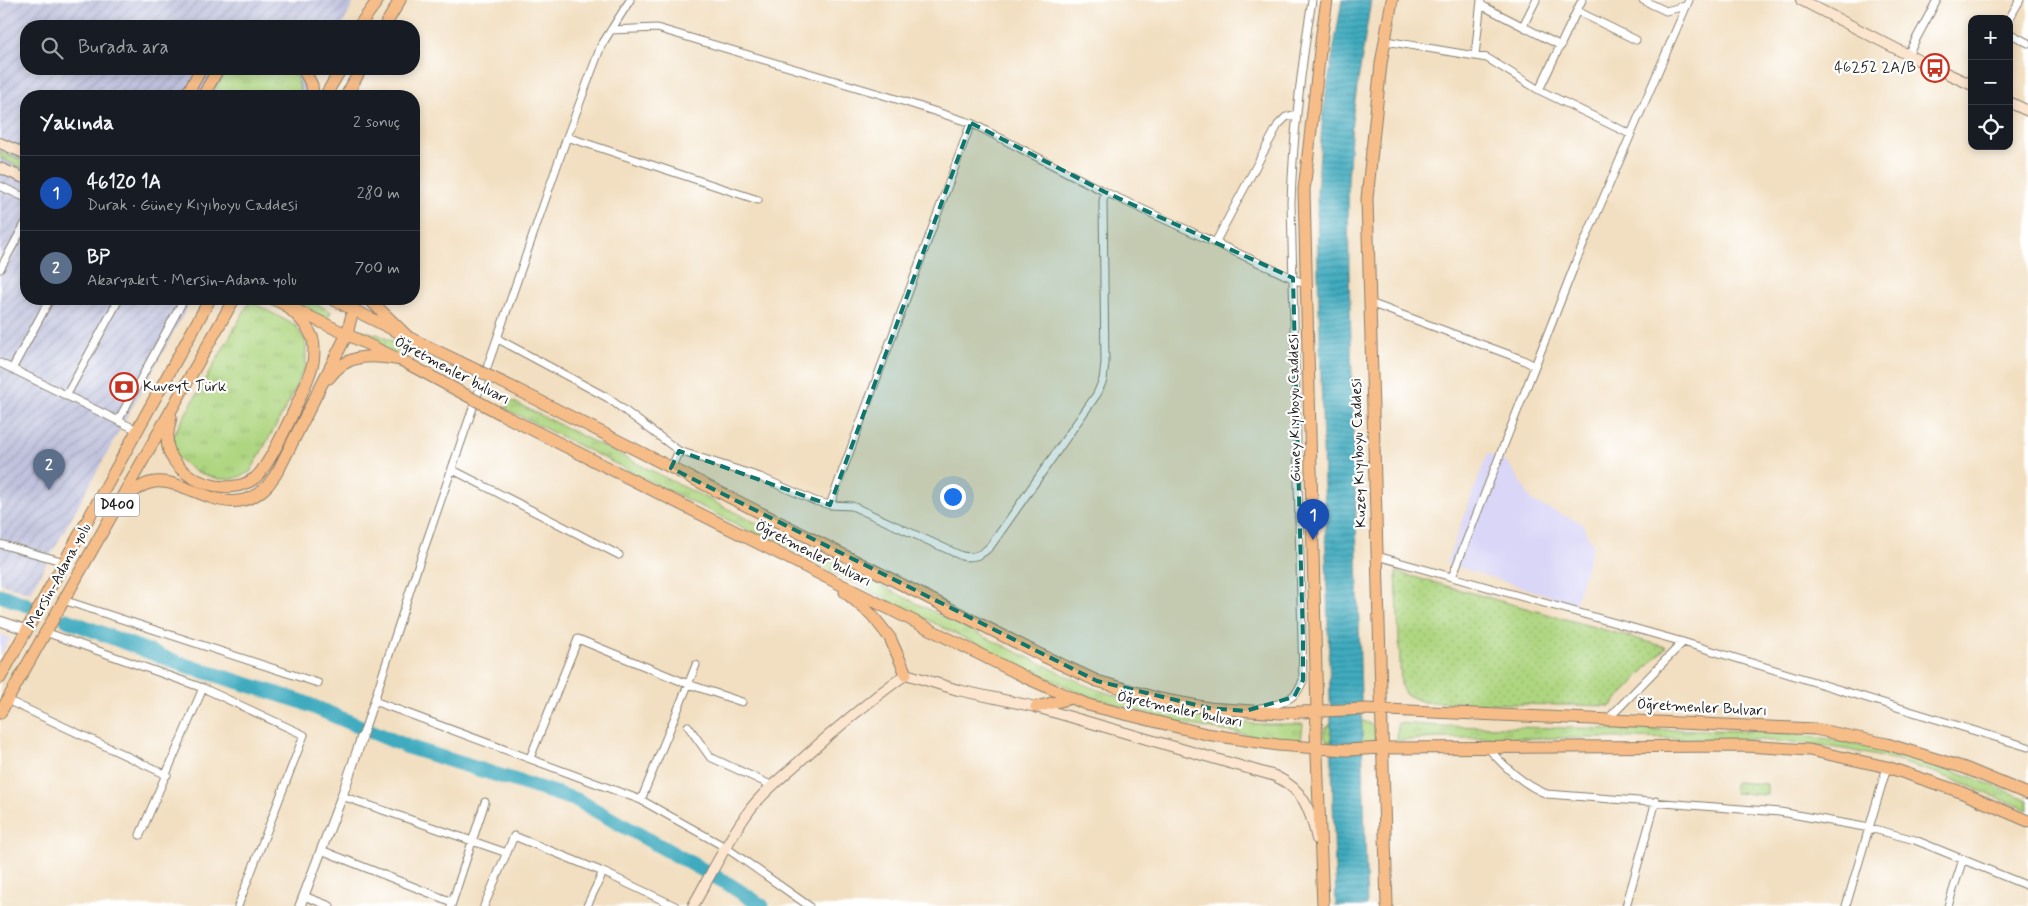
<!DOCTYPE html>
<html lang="tr">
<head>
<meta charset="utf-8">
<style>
  :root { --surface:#171b24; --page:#242831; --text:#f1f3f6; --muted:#9ea1a6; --line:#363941; --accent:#d93025 }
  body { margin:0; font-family:Mynerve,sans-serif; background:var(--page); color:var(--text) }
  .controls { position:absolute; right:15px; top:15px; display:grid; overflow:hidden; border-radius:10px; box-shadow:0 2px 8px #0003 }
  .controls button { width:45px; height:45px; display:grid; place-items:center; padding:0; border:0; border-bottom:1px solid var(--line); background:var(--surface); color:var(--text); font:25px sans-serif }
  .you { position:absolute; left:952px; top:496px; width:18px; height:18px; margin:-12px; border:4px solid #fff; border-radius:50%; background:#1a73e8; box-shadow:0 0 0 8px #1a73e833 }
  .badge { display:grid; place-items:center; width:32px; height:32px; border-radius:50%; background:var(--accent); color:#fff; font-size:16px; font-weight:700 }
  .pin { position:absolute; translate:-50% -41px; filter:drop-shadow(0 1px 2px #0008) }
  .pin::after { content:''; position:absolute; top:26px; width:18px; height:15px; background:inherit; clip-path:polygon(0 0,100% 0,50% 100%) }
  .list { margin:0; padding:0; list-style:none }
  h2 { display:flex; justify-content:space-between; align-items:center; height:65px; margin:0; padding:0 20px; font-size:21px }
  h2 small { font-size:16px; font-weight:400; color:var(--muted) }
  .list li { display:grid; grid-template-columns:32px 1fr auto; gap:15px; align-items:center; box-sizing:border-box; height:75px; padding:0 20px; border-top:1px solid var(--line) }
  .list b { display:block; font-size:19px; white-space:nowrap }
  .list p { margin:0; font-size:16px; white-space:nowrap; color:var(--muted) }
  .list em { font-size:16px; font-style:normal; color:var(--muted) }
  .icon { flex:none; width:28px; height:28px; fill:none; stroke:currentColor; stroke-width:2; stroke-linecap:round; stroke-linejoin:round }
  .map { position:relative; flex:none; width:2028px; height:906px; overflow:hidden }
  .search { position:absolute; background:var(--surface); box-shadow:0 2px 8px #0003; left:20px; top:20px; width:400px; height:55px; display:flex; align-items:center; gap:12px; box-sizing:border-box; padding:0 18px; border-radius:20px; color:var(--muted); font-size:19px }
  .panel { position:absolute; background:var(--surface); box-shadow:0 2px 8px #0003; left:20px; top:90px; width:400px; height:215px; border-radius:20px }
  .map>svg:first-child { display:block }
  .built { fill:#d9d6f7 }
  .industrial { fill:url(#industrial-furrows) }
  .grass { fill:url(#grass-tufts); stroke:#65784e }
  .park { fill:url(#park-dots); stroke:#65784e }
  .water { fill:url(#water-rules); stroke:#2e646e }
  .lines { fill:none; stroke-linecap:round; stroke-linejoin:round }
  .river { stroke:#40abbf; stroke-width:15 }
  .minor-casing { stroke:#877e6e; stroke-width:9 }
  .tertiary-casing { stroke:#877e6e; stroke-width:11 }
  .secondary-casing { stroke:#877e6e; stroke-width:12 }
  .primary-casing { stroke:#877e6e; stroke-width:13 }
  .trunk-casing { stroke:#877e6e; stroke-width:13 }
  .minor { stroke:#fff; stroke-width:7 }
  .tertiary { stroke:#fff; stroke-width:9 }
  .secondary { stroke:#fce5cf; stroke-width:10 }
  .primary { stroke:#f7bd88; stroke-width:11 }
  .trunk { stroke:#f7bd88; stroke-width:11 }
  .primary-bridge-casing { stroke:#877e6e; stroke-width:13; stroke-linecap:butt }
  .primary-bridge { stroke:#f7bd88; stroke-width:11 }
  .marked { fill:#0f766e; fill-opacity:0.2; stroke:#0f766e; stroke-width:4; stroke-dasharray:10 6; stroke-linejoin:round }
  .labels { text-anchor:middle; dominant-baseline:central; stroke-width:4.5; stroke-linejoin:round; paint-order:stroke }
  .shield { fill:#fff; stroke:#606060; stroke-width:1 }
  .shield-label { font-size:14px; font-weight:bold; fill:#1c1c1c }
  .poi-label { font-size:15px; fill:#1c1c1c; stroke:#fff; text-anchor:end }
  .street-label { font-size:15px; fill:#1c1c1c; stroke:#fff }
</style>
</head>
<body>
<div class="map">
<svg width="2028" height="906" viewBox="0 0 2028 906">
  <defs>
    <pattern id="industrial-furrows" width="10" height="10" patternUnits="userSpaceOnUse" patternTransform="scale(1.25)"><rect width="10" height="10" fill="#c0c2dd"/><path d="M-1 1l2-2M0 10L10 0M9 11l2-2" fill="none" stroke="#a4a6bd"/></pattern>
    <pattern id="grass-tufts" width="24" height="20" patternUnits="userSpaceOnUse" patternTransform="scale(1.25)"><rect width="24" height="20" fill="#aed580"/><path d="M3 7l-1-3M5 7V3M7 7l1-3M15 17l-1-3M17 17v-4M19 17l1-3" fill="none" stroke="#95b66e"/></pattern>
    <pattern id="park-dots" width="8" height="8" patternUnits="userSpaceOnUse" patternTransform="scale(1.25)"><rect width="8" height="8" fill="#aed580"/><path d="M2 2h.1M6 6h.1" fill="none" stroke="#95b66e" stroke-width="1.8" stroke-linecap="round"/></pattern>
    <pattern id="water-rules" width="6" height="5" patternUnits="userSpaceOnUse" patternTransform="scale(1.25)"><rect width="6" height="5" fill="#40abbf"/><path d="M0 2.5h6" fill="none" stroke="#358a9a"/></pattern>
  </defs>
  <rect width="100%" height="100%" fill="#fff"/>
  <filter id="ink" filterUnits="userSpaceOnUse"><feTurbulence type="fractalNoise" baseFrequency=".02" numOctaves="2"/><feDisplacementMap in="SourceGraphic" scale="10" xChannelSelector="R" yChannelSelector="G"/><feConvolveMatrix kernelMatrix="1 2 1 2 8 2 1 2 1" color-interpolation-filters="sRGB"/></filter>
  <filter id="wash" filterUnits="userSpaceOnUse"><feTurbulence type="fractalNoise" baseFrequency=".0096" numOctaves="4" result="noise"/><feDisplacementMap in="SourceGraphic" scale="20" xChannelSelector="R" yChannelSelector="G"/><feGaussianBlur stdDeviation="1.12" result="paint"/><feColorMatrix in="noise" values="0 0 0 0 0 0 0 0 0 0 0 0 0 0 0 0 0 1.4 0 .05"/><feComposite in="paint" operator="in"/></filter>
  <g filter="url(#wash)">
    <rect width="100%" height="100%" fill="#f2dfc1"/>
    <!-- built -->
    <path class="built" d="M 1488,453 L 1509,464 L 1533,502 L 1582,523 L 1593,546 L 1575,604 L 1446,563 Z
      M 0,634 L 10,638 L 0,655 Z"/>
    <!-- industrial -->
    <path class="industrial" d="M 0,0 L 355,0 L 342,26 L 26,26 L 26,69 L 319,69 L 304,96 L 26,96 L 26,299 L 192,299 L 30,593 L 0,583 Z"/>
    <!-- grass -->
    <path class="grass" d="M 228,69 L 289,69 L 298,80 L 301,96 L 210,96 Z
      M 0,151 L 26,162 L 26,170 L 0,158 Z
      M 286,299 L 307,299 L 331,312 L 327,320 Z
      M 250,301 L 296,326 L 306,343 L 306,364 L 289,402 L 250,472 L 234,479 L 218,479 L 194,471 L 176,456 L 173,436 Z
      M 359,329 L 379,335 L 410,351 L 405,359 L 357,335 Z
      M 510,400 L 956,623 L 1090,687 L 1141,704 L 1193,716 L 1255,724 L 1303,724 L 1301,741 L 1254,736 L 1191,725 L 1137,711 L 1086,695 L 1036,673 L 950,631 L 506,409 Z
      M 1352,719 C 1360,720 1389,726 1374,740 C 1366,747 1337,748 1328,742 C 1325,739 1324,736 1323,732 C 1330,721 1340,720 1352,719 Z
      M 1398,723 L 1438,726 L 1760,731 C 1857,738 1939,761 2028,800 L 2028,810 L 1939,774 L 1891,759 L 1844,749 L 1801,743 L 1758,740 L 1627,738 L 1436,738 L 1397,741 Z"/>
    <!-- park -->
    <path class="park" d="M 1396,572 L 1666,647 L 1611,706 L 1423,702 L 1405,694 L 1401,686 Z
      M 1735,782 L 1767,784 L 1767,795 L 1734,793 Z"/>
    <!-- water -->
    <path class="water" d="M 1342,0 L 1371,0 L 1352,120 L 1348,182 L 1349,272 L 1367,906 L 1336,906 L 1318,273 L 1317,192 L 1323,112 Z"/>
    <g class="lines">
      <!-- river -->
      <path class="river" d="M 0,595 L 27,605
        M 67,620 L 181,664 L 300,701 L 408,747 L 577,800 L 730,885 L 762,906"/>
    </g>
  </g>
  <g filter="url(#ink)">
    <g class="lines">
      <defs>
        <path id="minor" d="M 1643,0 L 1666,11 L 1685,6
          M 1481,5 L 1561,46
          M 1577,11 L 1636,40
          M 2009,19 L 2020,0
          M 1523,26 L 1536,0
          M 611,30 L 657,28 L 893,98 L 971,123 L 1105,192 L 1307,285
          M 2009,33 L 2028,43
          M 1386,41 L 1487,58 L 1539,90 L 1630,134
          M 1908,54 L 1937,0
          M 1475,56 L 1481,0
          M 1539,90 L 1582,0
          M 567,137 L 601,46 L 630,0
          M 0,186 L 26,198
          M 1215,243 L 1278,125 L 1286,117 L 1296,114
          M 0,269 L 26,222
          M 1370,303 L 1521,359 L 1535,366 L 1452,577
          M 498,339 L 608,398 L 679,451 L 760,477 L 815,501 L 830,505 L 852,506 L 962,556 C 975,559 984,554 992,544 L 1097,394 L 1103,380 L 1105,363 L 1103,201 L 1105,192
          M 0,363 L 137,430
          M 1535,366 L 1577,259 L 1689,0
          M 12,369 L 50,299
          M 66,396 L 119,299
          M 118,421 L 184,299
          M 671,468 L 679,451
          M 453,470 L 619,555
          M 830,505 L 971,123
          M 0,544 L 65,562
          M 1377,556 L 1683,642
          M 63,600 L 318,683
          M 45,632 L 203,688 L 304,735 L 238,906
          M 7,700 L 167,775
          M 374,701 L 417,569 L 567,137 L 758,200
          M 1260,708 C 1279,705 1297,700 1303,680 L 1291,203 C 1293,135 1301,68 1312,0
          M 1608,719 L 1683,642 L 2028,747
          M 688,726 L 710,757 L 773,786
          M 362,737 L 374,701 L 641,800 L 725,847 L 809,906
          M 1488,748 C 1504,766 1523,785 1547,794 L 1780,812 L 1870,828 L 1915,840 L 2028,886
          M 530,758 L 578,639 L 688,684 L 742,702
          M 342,796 L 507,853
          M 641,800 L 696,665
          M 140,835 L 203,688
          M 321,850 L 452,902
          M 304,896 L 330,906
          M 451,906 L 485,802
          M 484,906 L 514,836 L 603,872 L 675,906
          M 587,906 L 603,872
          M 1626,906 L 1656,801
          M 1846,906 L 1887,767
          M 1948,906 L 1963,859"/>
        <path id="tertiary" d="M 0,621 L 27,630
          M 300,906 L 342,796 L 362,737"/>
        <path id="secondary" d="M 1801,0 L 1918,60 L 1972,85
          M 2009,102 L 2028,111
          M 0,143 L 26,154
          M 0,168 L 26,179
          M 693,906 C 711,874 727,841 749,811 C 763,792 783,776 800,761 C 834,730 869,701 906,674 L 958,690 L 1036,707 L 1275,776 C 1304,790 1310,809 1317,839"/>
        <path id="primary" d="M 273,299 L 396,358
          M 332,299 L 404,335
          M 516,389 L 1041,655 L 1097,681 L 1160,699 L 1209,708 L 1280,713 L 1365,709 L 1815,729 L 1887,744 L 1965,768 L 2028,794
          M 503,415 L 1029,679 L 1088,705 L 1206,734 L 1278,745 L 1318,748 L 1347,750 L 1382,748 L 1745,746 L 1809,750 L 1887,767 L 1958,791 L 2028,821
          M 845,592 L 872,615 L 890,638 L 906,674
          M 1036,707 L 1072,698
          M 1323,906 L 1316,731 L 1317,712 L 1304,190 L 1322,33 L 1327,0
          M 1387,906 L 1367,199 L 1381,64 L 1392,0"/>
        <path id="trunk" d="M 359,26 L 378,0
          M 385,26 L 400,0
          M 303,69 L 312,85 L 313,96
          M 186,96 L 201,69
          M 203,96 L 218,69
          M 325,96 L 341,69
          M 346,96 L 361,69
          M 369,299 L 408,337
          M 329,378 C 348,352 373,355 401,360
          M 171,417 C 169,428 165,440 169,451 C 180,482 229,498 255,478 C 270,467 308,383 313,363 C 314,357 315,343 312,337 C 306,322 294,313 283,303
          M 123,504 C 167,441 218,538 268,485 C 272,480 276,474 279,469 L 347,334 L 353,310
          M 0,678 L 210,299
          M 0,713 L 234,299"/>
      </defs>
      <!-- minor casing -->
      <use href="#minor" class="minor-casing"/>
      <!-- tertiary casing -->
      <use href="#tertiary" class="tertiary-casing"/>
      <!-- secondary casing -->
      <use href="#secondary" class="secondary-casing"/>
      <!-- primary casing -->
      <use href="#primary" class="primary-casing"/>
      <!-- trunk casing -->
      <use href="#trunk" class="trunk-casing"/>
      <!-- minor -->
      <use href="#minor" class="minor"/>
      <!-- tertiary -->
      <use href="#tertiary" class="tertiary"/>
      <!-- secondary -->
      <use href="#secondary" class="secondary"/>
      <!-- primary -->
      <use href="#primary" class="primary"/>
      <!-- trunk -->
      <use href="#trunk" class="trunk"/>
      <defs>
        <path id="primary-bridge" d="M 408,337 L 516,389
          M 401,360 L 503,415"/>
      </defs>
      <!-- primary-bridge casing -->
      <use href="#primary-bridge" class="primary-bridge-casing"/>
      <!-- primary-bridge -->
      <use href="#primary-bridge" class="primary-bridge"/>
    </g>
  </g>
  <!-- marked area -->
  <path class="marked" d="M 971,123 L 1105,192 L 1293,278 L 1303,639 L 1303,680 L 1294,697 L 1245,711 L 1209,708 L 1097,681 L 671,468 L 679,451 L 830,505 Z"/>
  <!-- icons -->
  <defs>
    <symbol id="bus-ring" viewBox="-11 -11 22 22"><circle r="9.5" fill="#fff" stroke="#c8321e" stroke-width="1.5"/><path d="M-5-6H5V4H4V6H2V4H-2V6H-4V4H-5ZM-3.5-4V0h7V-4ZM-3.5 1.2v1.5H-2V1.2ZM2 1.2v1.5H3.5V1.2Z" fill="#c8321e"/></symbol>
    <symbol id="bank-ring" viewBox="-11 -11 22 22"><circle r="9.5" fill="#fff" stroke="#c8321e" stroke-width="1.5"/><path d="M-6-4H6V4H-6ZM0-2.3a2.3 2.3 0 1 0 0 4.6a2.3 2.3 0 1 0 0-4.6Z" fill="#c8321e"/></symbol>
  </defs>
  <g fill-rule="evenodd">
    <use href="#bus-ring" x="1919" y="52" width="32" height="32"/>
    <use href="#bank-ring" x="108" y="371" width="32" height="32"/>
  </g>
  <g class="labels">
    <!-- shield labels -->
    <rect class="shield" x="94.5" y="493.5" width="45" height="23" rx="4"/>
    <g class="shield-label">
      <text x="117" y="505">D400</text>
    </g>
    <!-- poi labels -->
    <g class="poi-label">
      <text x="1916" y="68">46252 2A/B</text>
      <text x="143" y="387" text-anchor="start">Kuveyt Türk</text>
    </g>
    <!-- street labels -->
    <g class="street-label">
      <text transform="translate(452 371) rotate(28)">Öğretmenler bulvarı</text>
      <text transform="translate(1295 408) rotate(-91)">Güney Kıyıboyu Caddesi</text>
      <text transform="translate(1359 453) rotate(-92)">Kuzey Kıyıboyu Caddesi</text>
      <text transform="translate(813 554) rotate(27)">Öğretmenler bulvarı</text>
      <text transform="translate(59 576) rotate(-61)">Mersin-Adana yolu</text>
      <text transform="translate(1702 708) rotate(3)">Öğretmenler Bulvarı</text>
      <text transform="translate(1180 710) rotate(12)">Öğretmenler bulvarı</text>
    </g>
  </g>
</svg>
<div class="controls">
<button>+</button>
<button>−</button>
<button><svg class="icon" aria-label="locate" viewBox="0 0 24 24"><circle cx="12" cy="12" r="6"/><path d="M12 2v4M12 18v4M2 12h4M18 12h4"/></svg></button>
</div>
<div class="you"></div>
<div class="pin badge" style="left:1313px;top:540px;background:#1a4fb4">1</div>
<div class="pin badge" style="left:49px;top:490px;background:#5c6f8a">2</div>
<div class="search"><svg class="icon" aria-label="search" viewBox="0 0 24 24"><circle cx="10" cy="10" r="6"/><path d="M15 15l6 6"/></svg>Burada ara</div>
<section class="panel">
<h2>Yakında<small>2 sonuç</small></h2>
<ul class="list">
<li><span class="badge" style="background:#1a4fb4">1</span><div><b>46120 1A</b><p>Durak · Güney Kıyıboyu Caddesi</p></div><em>280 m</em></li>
<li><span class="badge" style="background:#5c6f8a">2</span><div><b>BP</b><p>Akaryakıt · Mersin-Adana yolu</p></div><em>700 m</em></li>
</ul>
</section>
</div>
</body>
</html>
